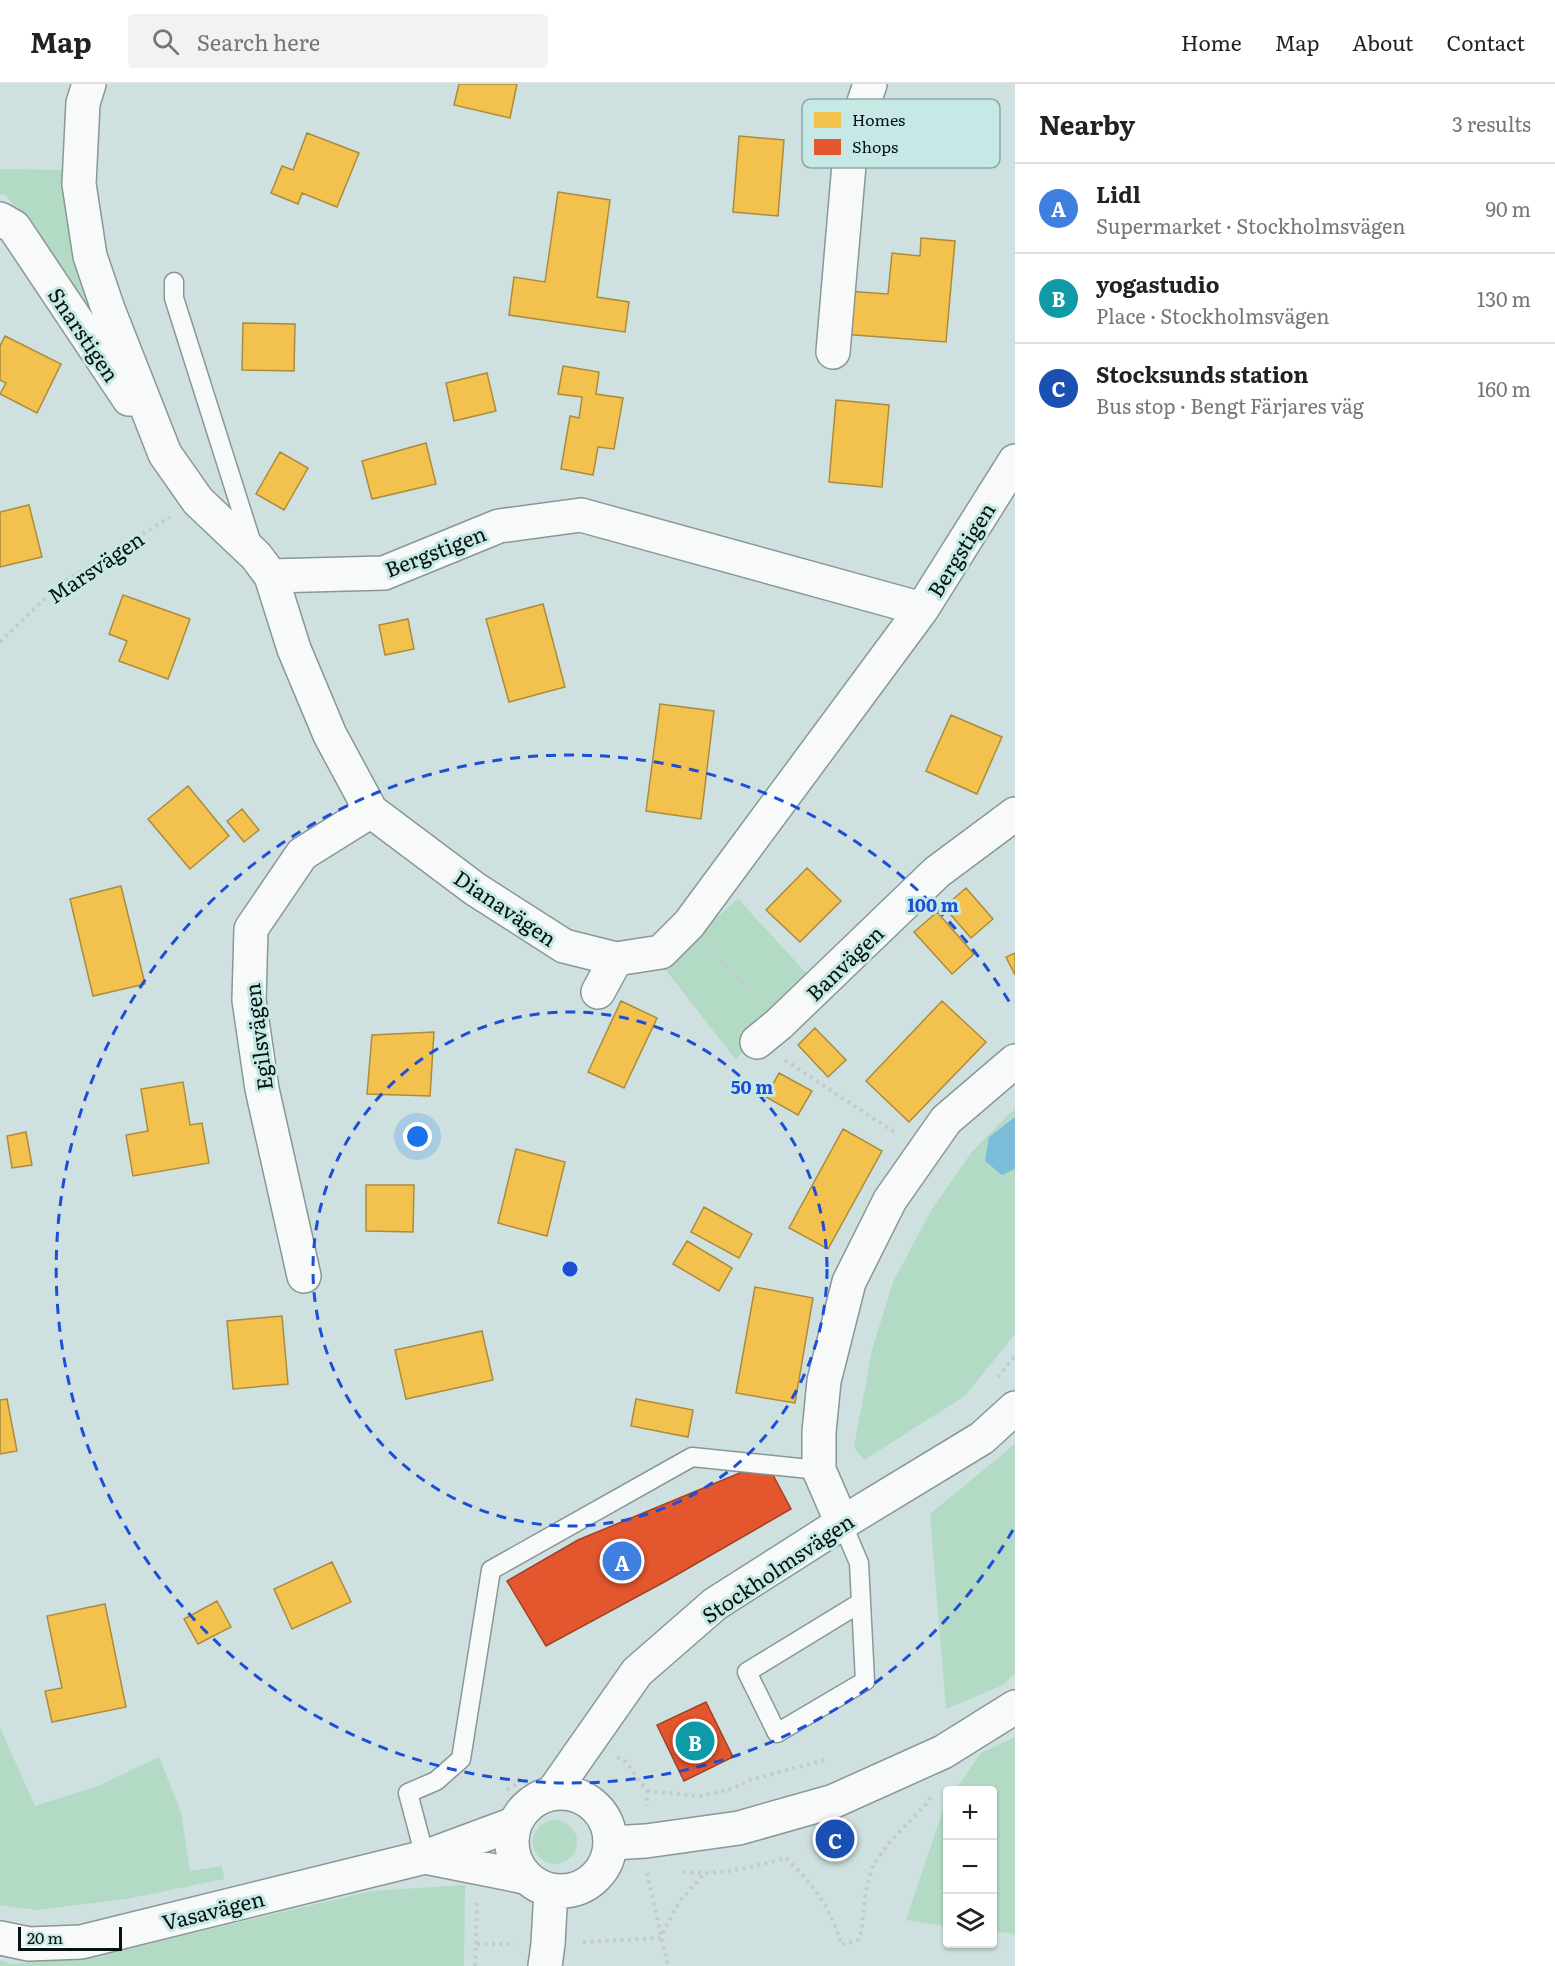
<!DOCTYPE html>
<html lang="en">
<head>
<meta charset="utf-8">
<style>
  :root { --surface:#fff; --page:#f2f2f2; --text:#222; --muted:#767676; --line:#e0e0e0; --accent:#4c5a59 }
  body { margin:0; font-family:Literata,serif; background:var(--page); color:var(--text) }
  .controls { position:absolute; right:18px; bottom:18px; display:grid; overflow:hidden; border-radius:6px; box-shadow:0 2px 4px #0004 }
  .controls button { width:54px; height:54px; display:grid; place-items:center; padding:0; border:0; border-bottom:2px solid var(--line); background:var(--surface); color:var(--text); font:30px sans-serif }
  .scale { position:absolute; left:18px; bottom:15px; width:104px; box-sizing:border-box; padding-left:6px; border:3px solid #061211; border-top:0; font-size:16px; line-height:21px; white-space:nowrap; color:#061211; -webkit-text-stroke:4px #c6e9e6; paint-order:stroke }
  .you { position:absolute; left:418px; top:1053px; width:21px; height:21px; margin:-15px; border:4px solid #fff; border-radius:50%; background:#1a73e8; box-shadow:0 0 0 9px #1a73e833 }
  .badge { display:grid; place-items:center; width:39px; height:39px; border-radius:50%; background:var(--accent); color:#fff; font-size:20px; font-weight:700 }
  .pin { position:absolute; translate:-50% -50%; border:3px solid #fff; box-shadow:0 2px 6px #0006 }
  .list { margin:0; padding:0; list-style:none }
  h2 { display:flex; justify-content:space-between; align-items:center; height:78px; margin:0; padding:0 24px; font-size:26px }
  h2 small { font-size:20px; font-weight:400; color:var(--muted) }
  .list li { display:grid; grid-template-columns:39px 1fr auto; gap:18px; align-items:center; box-sizing:border-box; height:90px; padding:0 24px; border-top:2px solid var(--line) }
  .list b { display:block; font-size:22px; white-space:nowrap }
  .list p { margin:0; font-size:20px; white-space:nowrap; color:var(--muted) }
  .list em { font-size:20px; font-style:normal; color:var(--muted) }
  .icon { flex:none; width:33px; height:33px; fill:none; stroke:currentColor; stroke-width:2; stroke-linecap:round; stroke-linejoin:round }
  .map { position:relative; flex:none; width:1015px; height:1882px; overflow:hidden }
  header { display:flex; align-items:center; gap:36px; box-sizing:border-box; height:84px; padding:0 30px; background:var(--surface); border-bottom:2px solid var(--line) }
  header strong { font-size:28px }
  nav { display:flex; gap:33px; margin-inline-start:auto; font-size:21px }
  .search { width:420px; height:54px; background:var(--page); display:flex; align-items:center; gap:15px; box-sizing:border-box; padding:0 21px; border-radius:6px; color:var(--muted); font-size:22px }
  main { display:flex }
  aside { flex:1; background:var(--surface) }
  .map>svg:first-child { display:block }
  .green { fill:#b2dac4 }
  .water { fill:#7bbdd8 }
  .homes { fill:#f2c14e; stroke:#ab8c3c; stroke-width:1.5 }
  .shops { fill:#e4572e; stroke:#a14225; stroke-width:1.5 }
  .lines { fill:none; stroke-linecap:round; stroke-linejoin:round }
  .service-casing { stroke:#899796; stroke-width:21 }
  .minor-casing { stroke:#899796; stroke-width:36 }
  .tertiary-casing { stroke:#899796; stroke-width:36 }
  .path { stroke:#c5caca; stroke-width:4; stroke-dasharray:3 4.5; stroke-linecap:butt }
  .service { stroke:#f8fafa; stroke-width:18 }
  .minor { stroke:#f8fafa; stroke-width:33 }
  .tertiary { stroke:#f8fafa; stroke-width:33 }
  .ring { fill:none; stroke:#1d4ed8; stroke-width:3; stroke-dasharray:10 8 }
  .labels { text-anchor:middle; dominant-baseline:central; stroke-width:6; stroke-linejoin:round; paint-order:stroke }
  .street-label { font-size:21px; fill:#061211; stroke:#c6e9e6 }
  .key { fill:#c6e9e6; stroke:#8ca8a6; stroke-width:1.5 }
  .key-label { font-size:16px; fill:#061211 }
  .centre { fill:#1d4ed8; stroke:#c6e9e6; stroke-width:3 }
  .ring-label { font-size:18px; text-anchor:middle; font-weight:bold; fill:#1d4ed8; stroke:#c6e9e6; stroke-width:6; stroke-linejoin:round; paint-order:stroke }
</style>
</head>
<body>
<header>
<strong>Map</strong>
<div class="search"><svg class="icon" aria-label="search" viewBox="0 0 24 24"><circle cx="10" cy="10" r="6"/><path d="M15 15l6 6"/></svg>Search here</div>
<nav><a>Home</a><a>Map</a><a>About</a><a>Contact</a></nav>
</header>
<main>
<div class="map">
<svg width="1015" height="1882" viewBox="0 0 1015 1882">
  <rect width="100%" height="100%" fill="#cee1e0"/>
  <!-- green -->
  <path class="green" d="M 0,85 L 64,86 L 136,310 L 36,148 L 5,111 L 0,110 Z
    M 738,815 L 808,891 L 736,976 L 662,881 Z
    M 1015,1026 L 1015,1250 L 965,1312 L 864,1376 L 854,1363 L 872,1266 L 893,1198 L 932,1125 L 971,1069 L 1008,1031 Z
    M 1015,1360 L 1015,1589 L 1003,1601 L 946,1625 L 930,1430 Z
    M 0,1644 L 35,1722 L 98,1702 L 159,1673 L 181,1728 L 190,1787 L 222,1782 L 224,1795 L 126,1815 L 37,1826 L 0,1821 Z
    M 1015,1653 L 1015,1850 L 993,1847 L 993,1706 L 955,1706 L 981,1669 Z
    M 947,1717 L 947,1842 L 906,1836 L 945,1720 Z
    M533 1758a22 22 0 1 1 44 0a22 22 0 1 1-44 0Z
    M 465,1801 L 464,1882 L 0,1882 L 0,1876 L 11,1880 L 87,1874 L 372,1807 Z"/>
  <!-- water -->
  <path class="water" d="M 1015,1033 L 1015,1085 L 1002,1091 L 985,1077 L 989,1053 Z"/>
  <!-- homes -->
  <path class="homes" d="M 459,0 L 517,0 L 510,34 L 454,21 Z
    M 307,49 L 359,69 L 337,123 L 302,109 L 298,120 L 271,109 L 282,82 L 293,86 Z
    M 739,52 L 784,56 L 778,132 L 733,128 Z
    M 558,108 L 610,116 L 597,213 L 629,218 L 625,248 L 509,231 L 514,193 L 545,198 Z
    M 921,154 L 955,157 L 946,258 L 842,250 L 846,207 L 888,210 L 892,169 L 920,172 Z
    M 243,239 L 295,240 L 294,287 L 242,286 Z
    M 5,252 L 61,280 L 37,329 L 0,310 L 6,299 L 0,296 L 0,262 Z
    M 563,282 L 599,288 L 596,310 L 623,314 L 614,365 L 598,363 L 593,391 L 561,385 L 570,332 L 579,334 L 582,313 L 558,310 Z
    M 487,289 L 496,327 L 454,337 L 446,299 Z
    M 836,316 L 889,321 L 882,403 L 829,398 Z
    M 426,359 L 436,400 L 372,415 L 362,377 Z
    M 280,368 L 308,384 L 284,426 L 256,410 Z
    M 29,421 L 42,473 L 0,483 L 0,428 Z
    M 123,511 L 190,535 L 168,595 L 119,577 L 127,557 L 109,550 Z
    M 543,520 L 565,603 L 509,618 L 486,535 Z
    M 408,535 L 414,565 L 385,571 L 379,541 Z
    M 660,620 L 714,627 L 701,735 L 646,727 Z
    M 951,631 L 1002,653 L 977,710 L 926,687 Z
    M 188,702 L 229,752 L 190,785 L 148,735 Z
    M 242,725 L 259,746 L 244,758 L 227,737 Z
    M 807,784 L 841,817 L 800,858 L 766,826 Z
    M 121,802 L 145,900 L 93,912 L 70,815 Z
    M 966,804 L 993,835 L 971,854 L 944,823 Z
    M 937,828 L 974,870 L 952,890 L 914,848 Z
    M 1015,869 L 1015,891 L 1006,873 Z
    M 621,917 L 657,934 L 624,1004 L 588,988 Z
    M 942,917 L 986,958 L 909,1038 L 866,997 Z
    M 815,944 L 846,976 L 828,993 L 798,961 Z
    M 434,948 L 430,1012 L 367,1010 L 372,951 Z
    M 779,989 L 812,1007 L 798,1031 L 766,1013 Z
    M 183,998 L 190,1041 L 202,1039 L 209,1079 L 133,1092 L 126,1051 L 148,1047 L 141,1005 Z
    M 843,1045 L 882,1067 L 828,1165 L 789,1144 Z
    M 26,1048 L 32,1081 L 12,1084 L 7,1052 Z
    M 516,1065 L 565,1078 L 547,1152 L 498,1139 Z
    M 366,1101 L 414,1101 L 413,1148 L 366,1147 Z
    M 704,1123 L 752,1150 L 739,1174 L 691,1148 Z
    M 687,1157 L 732,1184 L 719,1207 L 673,1180 Z
    M 755,1203 L 813,1214 L 795,1319 L 736,1309 Z
    M 282,1232 L 288,1300 L 233,1305 L 227,1237 Z
    M 482,1247 L 493,1296 L 406,1315 L 395,1266 Z
    M 7,1315 L 17,1367 L 0,1370 L 0,1316 Z
    M 636,1315 L 693,1326 L 688,1353 L 631,1342 Z
    M 332,1478 L 351,1518 L 292,1545 L 274,1505 Z
    M 217,1517 L 231,1543 L 198,1560 L 184,1535 Z
    M 105,1520 L 126,1623 L 52,1638 L 45,1607 L 62,1604 L 47,1532 Z"/>
  <!-- shops -->
  <path class="shops" d="M 742,1388 L 773,1391 L 791,1425 L 666,1497 L 546,1562 L 507,1497 L 578,1456 Z
    M 706,1618 L 733,1673 L 684,1697 L 657,1641 Z"/>
  <g class="lines">
    <defs>
      <path id="service" d="M 174,198 L 174,214 L 252,460
        M 842,1439 L 859,1479 L 865,1597 L 777,1649 L 747,1588 L 860,1519
        M 425,1773 L 408,1709 L 436,1697 L 461,1675 L 491,1486 L 692,1373 L 819,1386"/>
      <path id="minor" d="M 89,0 L 83,19 L 79,100 L 90,172 L 108,225 L 165,370 L 198,417 L 256,472 L 271,492 L 384,489 L 499,442 L 581,431 L 922,525
        M 0,135 L 14,143 L 129,315
        M 833,268 L 851,57 L 870,0
        M 271,492 L 294,565 L 330,651 L 371,727 L 475,805 L 564,862 L 616,875 L 661,868 L 689,840 L 922,525 L 1015,377
        M 598,908 L 616,875
        M 757,958 L 779,940 L 937,788 L 1015,730
        M 304,1192 L 262,1005 L 249,916 L 251,845 L 302,770 L 371,727
        M 842,1439 L 819,1386 L 819,1348 L 824,1297 L 849,1198 L 890,1116 L 946,1036 L 1015,977
        M 611,1759 L 646,1757 L 739,1744 L 834,1717 L 943,1668 L 1015,1623
        M 425,1773 L 525,1793
        M 0,1854 L 29,1860 L 81,1858 L 425,1773 L 514,1740"/>
      <path id="tertiary" d="M 553,1708 L 637,1588 L 715,1520 L 842,1439 L 982,1354 L 1015,1324
        M512 1758a49 49 0 1 1 98 0a49 49 0 1 1-98 0Z
        M 545,1882 L 548,1860 L 551,1806"/>
    </defs>
    <!-- service casing -->
    <use href="#service" class="service-casing"/>
    <!-- minor casing -->
    <use href="#minor" class="minor-casing"/>
    <!-- tertiary casing -->
    <use href="#tertiary" class="tertiary-casing"/>
    <!-- path -->
    <path class="path" d="M 0,558 L 59,501 L 170,433
      M 711,865 L 756,915
      M 785,976 L 897,1050
      M 998,1293 L 1015,1272
      M 617,1673 L 626,1678 L 647,1707 L 647,1722
      M 507,1706 L 515,1701 L 521,1693
      M 647,1707 L 701,1712 L 732,1705 L 750,1696 L 828,1675
      M 683,1788 C 719,1792 752,1783 786,1774 C 812,1799 833,1826 841,1861 L 858,1856 L 861,1849 L 866,1806 L 873,1781 L 890,1758 L 929,1717 L 931,1712
      M 647,1789 L 668,1882
      M 583,1858 L 660,1854 L 679,1818 L 703,1791
      M 477,1860 L 515,1860
      M 475,1882 L 477,1817"/>
    <!-- service -->
    <use href="#service" class="service"/>
    <!-- minor -->
    <use href="#minor" class="minor"/>
    <!-- tertiary -->
    <use href="#tertiary" class="tertiary"/>
  </g>
  <!-- distance rings -->
  <g class="ring">
    <circle cx="570" cy="1185" r="257"/>
    <path d="M1013 1446A514 514 0 1 1 1013 924"/>
  </g>
  <g class="labels">
    <!-- street labels -->
    <g class="street-label">
      <text transform="translate(85 250) rotate(56)">Snarstigen</text>
      <text transform="translate(960 465) rotate(-58)">Bergstigen</text>
      <text transform="translate(435 466) rotate(-21)">Bergstigen</text>
      <text transform="translate(95 482) rotate(-34)">Marsvägen</text>
      <text transform="translate(506 823) rotate(34)">Dianavägen</text>
      <text transform="translate(844 878) rotate(-44)">Banvägen</text>
      <text transform="translate(257 953) rotate(-97)">Egilsvägen</text>
      <text transform="translate(777 1483) rotate(-34)">Stockholmsvägen</text>
      <text transform="translate(213 1825) rotate(-14)">Vasavägen</text>
    </g>
  </g>
  <!-- legend -->
  <rect x="802" y="15" width="198" height="69" rx="9" class="key"/>
  <rect x="814" y="28" width="27" height="16" fill="#f2c14e"/>
  <rect x="814" y="55" width="27" height="16" fill="#e4572e"/>
  <g class="key-label">
    <text x="852" y="42">Homes</text>
    <text x="852" y="69">Shops</text>
  </g>
  <circle cx="570" cy="1185" r="9" class="centre"/>
  <g class="ring-label">
    <text x="933" y="828">100 m</text>
    <text x="752" y="1010">50 m</text>
  </g>
</svg>
<div class="controls">
<button>+</button>
<button>−</button>
<button><svg class="icon" aria-label="layers" viewBox="0 0 24 24"><path d="M12 4l9 5-9 5-9-5zM3 14l9 5 9-5"/></svg></button>
</div>
<div class="scale">20 m</div>
<div class="you"></div>
<div class="pin badge" style="left:622px;top:1477px;background:#3f7fe0">A</div>
<div class="pin badge" style="left:695px;top:1657px;background:#0f9aa8">B</div>
<div class="pin badge" style="left:835px;top:1755px;background:#1a4fb4">C</div>
</div>
<aside>
<h2>Nearby<small>3 results</small></h2>
<ul class="list">
<li><span class="badge" style="background:#3f7fe0">A</span><div><b>Lidl</b><p>Supermarket · Stockholmsvägen</p></div><em>90 m</em></li>
<li><span class="badge" style="background:#0f9aa8">B</span><div><b>yogastudio</b><p>Place · Stockholmsvägen</p></div><em>130 m</em></li>
<li><span class="badge" style="background:#1a4fb4">C</span><div><b>Stocksunds station</b><p>Bus stop · Bengt Färjares väg</p></div><em>160 m</em></li>
</ul>
</aside>
</main>
</body>
</html>
